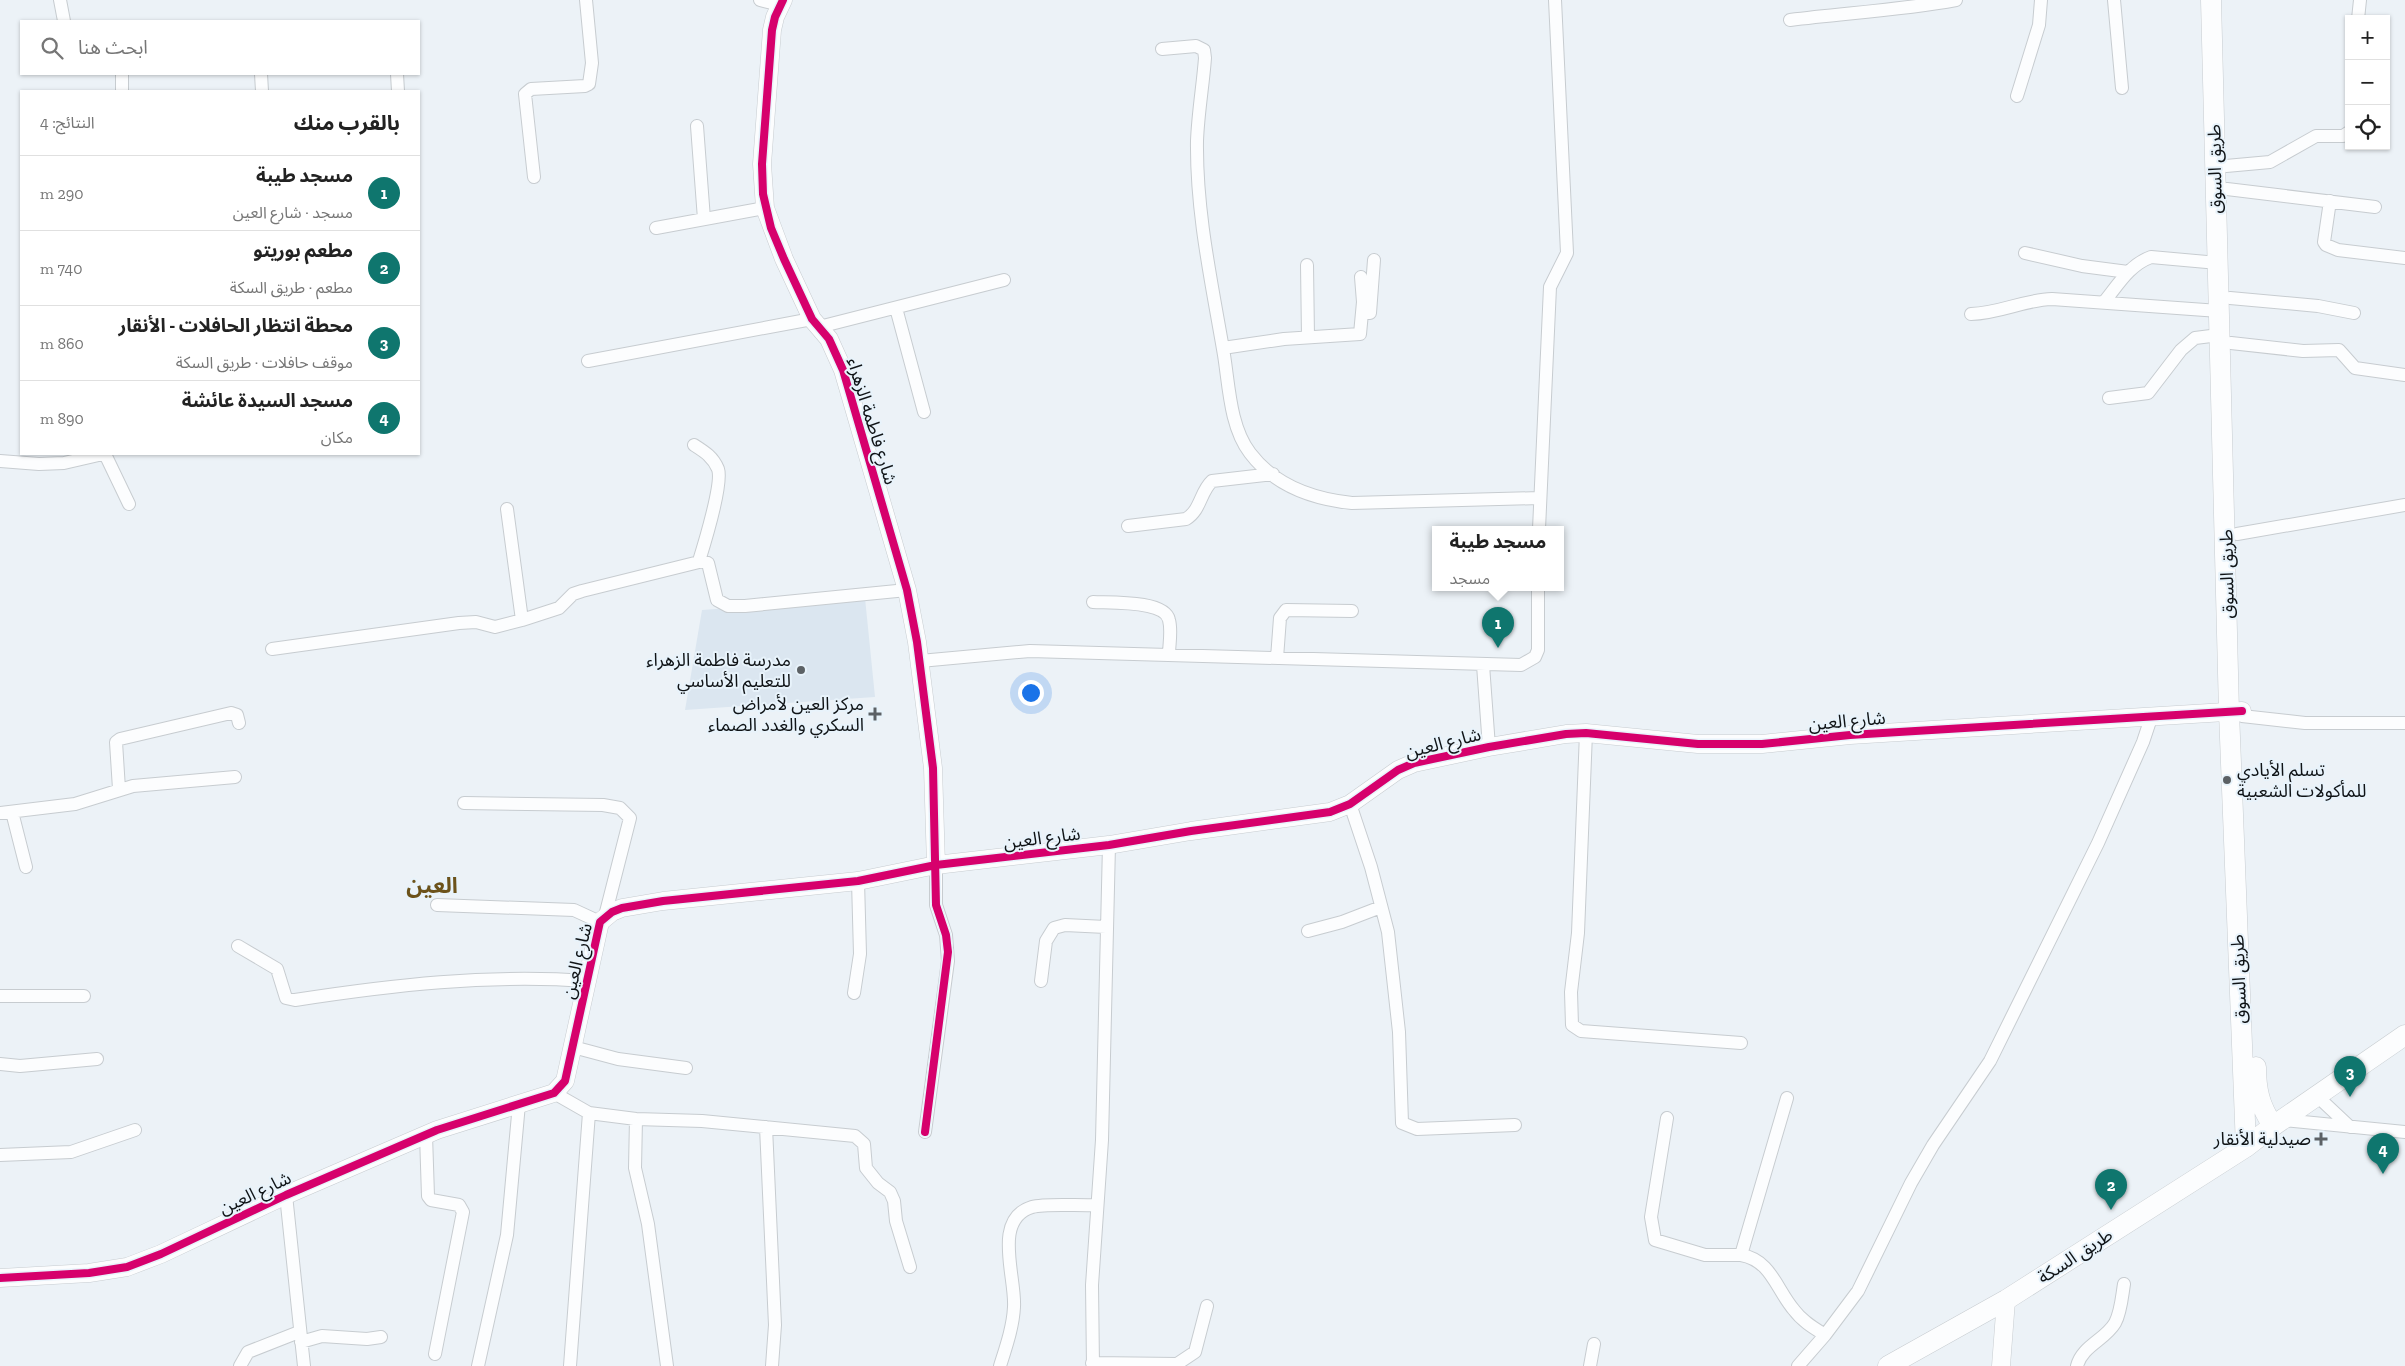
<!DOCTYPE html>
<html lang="ar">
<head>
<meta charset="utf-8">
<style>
  :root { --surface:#fff; --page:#f6f6f6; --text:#222; --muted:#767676; --line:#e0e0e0; --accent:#0f766e }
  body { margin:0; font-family:"Zilla Slab","Noto Sans Arabic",serif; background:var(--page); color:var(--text); direction:rtl }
  .controls { position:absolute; right:15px; top:15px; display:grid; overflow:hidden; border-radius:0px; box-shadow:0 1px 4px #0004 }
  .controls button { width:45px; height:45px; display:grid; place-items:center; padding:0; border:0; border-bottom:1px solid var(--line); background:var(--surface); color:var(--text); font:25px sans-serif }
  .you { position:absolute; left:1030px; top:692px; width:18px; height:18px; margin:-12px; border:4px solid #fff; border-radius:50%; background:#1a73e8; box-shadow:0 0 0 8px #1a73e833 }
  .badge { display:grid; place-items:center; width:32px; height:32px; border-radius:50%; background:var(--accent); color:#fff; font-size:16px; font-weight:700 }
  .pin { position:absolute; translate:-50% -41px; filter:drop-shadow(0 1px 2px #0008) }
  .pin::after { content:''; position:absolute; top:26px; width:18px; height:15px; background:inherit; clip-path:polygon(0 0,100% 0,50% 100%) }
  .popup { position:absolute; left:1432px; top:526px; width:132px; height:65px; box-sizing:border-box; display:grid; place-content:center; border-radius:0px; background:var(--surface); filter:drop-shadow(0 1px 4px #0005); font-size:16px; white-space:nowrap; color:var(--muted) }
  .popup b { font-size:19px; color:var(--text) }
  .popup::after { content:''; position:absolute; left:50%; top:100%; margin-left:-10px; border:10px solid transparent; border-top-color:var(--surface) }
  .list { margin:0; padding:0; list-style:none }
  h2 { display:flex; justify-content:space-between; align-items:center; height:65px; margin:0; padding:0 20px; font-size:21px }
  h2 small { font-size:16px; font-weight:400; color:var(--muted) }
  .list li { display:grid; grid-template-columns:32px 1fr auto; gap:15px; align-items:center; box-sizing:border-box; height:75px; padding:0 20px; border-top:1px solid var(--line) }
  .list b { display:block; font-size:19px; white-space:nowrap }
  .list p { margin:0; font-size:16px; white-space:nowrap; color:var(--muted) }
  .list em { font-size:16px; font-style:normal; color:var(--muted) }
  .icon { flex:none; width:28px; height:28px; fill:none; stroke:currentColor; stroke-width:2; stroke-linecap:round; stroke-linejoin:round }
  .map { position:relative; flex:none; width:2405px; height:1366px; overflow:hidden; direction:ltr }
  .search { position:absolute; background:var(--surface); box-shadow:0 1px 4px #0004; left:20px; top:20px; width:400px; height:55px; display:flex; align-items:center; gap:12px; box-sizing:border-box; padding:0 18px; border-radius:0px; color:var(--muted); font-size:19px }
  .panel { position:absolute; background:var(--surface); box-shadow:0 1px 4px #0004; left:20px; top:90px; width:400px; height:365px; border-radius:0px; direction:rtl }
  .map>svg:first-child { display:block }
  .built { fill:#dbe6f0 }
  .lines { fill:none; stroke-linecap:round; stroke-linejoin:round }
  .street-casing { stroke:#c7ccd0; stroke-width:14 }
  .secondary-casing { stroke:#c7ccd0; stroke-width:19 }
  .primary-casing { stroke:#c7ccd0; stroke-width:21 }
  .street { stroke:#fcfdfe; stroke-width:12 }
  .secondary { stroke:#fcfdfe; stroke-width:18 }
  .primary { stroke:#fcfdfe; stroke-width:20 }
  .cycleway-casing { stroke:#e8f3fb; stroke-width:11 }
  .cycleway { stroke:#d6006c; stroke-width:8 }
  .poi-dot { fill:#5c6165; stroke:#e8f3fb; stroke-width:2 }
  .labels { text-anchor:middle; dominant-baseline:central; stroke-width:4; stroke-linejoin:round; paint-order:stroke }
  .street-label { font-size:18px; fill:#0f1316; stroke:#e8f3fb }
  .poi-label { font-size:18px; fill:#0f1316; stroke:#e8f3fb; text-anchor:end }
  .district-label { font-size:22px; font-weight:bold; fill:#6c521a; stroke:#e8f3fb }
</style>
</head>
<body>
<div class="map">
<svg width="2405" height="1366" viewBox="0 0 2405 1366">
  <rect width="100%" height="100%" fill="#ecf2f7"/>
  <!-- built -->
  <path class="built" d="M 865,598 L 875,697 L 685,710 L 702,610 Z"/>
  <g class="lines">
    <defs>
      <path id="street" d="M 60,0 L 64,21
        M 760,0 L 780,5
        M 2114,0 L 2122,88
        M 2358,19 L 2360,0
        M 1790,20 C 1846,13 1901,10 1956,0
        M 1162,49 L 1196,46 L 1204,50 L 1205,58 C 1203,85 1198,113 1197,141 C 1196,213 1212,284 1224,355 C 1229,386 1230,427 1250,453 C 1275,486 1313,499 1352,503 L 1539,498
        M 122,74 L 122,91
        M 261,74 L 262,91
        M 397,74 L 398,91
        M 2017,96 L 2039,25 L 2041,0
        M 697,126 L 704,219
        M 2226,166 L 2270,162 L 2316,136 L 2343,136 L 2349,132
        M 534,177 L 525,94 L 531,89 L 585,86 L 589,84 L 592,63 L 586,0
        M 2227,189 L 2375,207
        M 2330,201 L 2324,242 L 2326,245 L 2338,250 L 2405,258
        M 656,228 L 765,208
        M 2025,253 L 2082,266 L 2128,272
        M 1307,265 L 1308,337
        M 2230,298 L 2318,306 L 2354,313
        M 2104,302 C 2118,285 2129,265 2151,257 L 2218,263
        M 896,308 L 924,412
        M 1370,313 L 1374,260
        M 1971,314 C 2001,313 2023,300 2052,299 L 2219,311
        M 819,327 L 1004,280
        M 2231,343 L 2303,351 L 2339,350 L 2355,368 L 2405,375
        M 1223,348 L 1284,339 L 1360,334 L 1363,302 L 1361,277
        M 588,361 L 812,319
        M 2109,398 L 2148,393 L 2181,350 L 2195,338 L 2219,335
        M 694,445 C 705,452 713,457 718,469 C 723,483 704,545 699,561
        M 105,454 L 129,504
        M 0,461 L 39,464 L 64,463 L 103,454
        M 507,509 L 522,620
        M 1128,526 L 1186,519 C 1201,510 1200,492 1212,481 L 1273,474
        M 1539,529 L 1550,287 L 1567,253 L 1555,0
        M 2237,534 L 2405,505
        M 1093,602 C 1109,603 1165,600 1169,620 C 1172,631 1169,644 1169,655
        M 272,649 L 459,623 L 476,622 L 495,627 L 522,620 L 559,608 L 573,594 L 582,591 L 703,561 L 708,563 L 717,600 L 728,606 L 745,606 L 907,590
        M 1277,658 L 1280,618 L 1286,610 L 1352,611
        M 920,661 L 1030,651 L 1521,665 L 1535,657 L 1538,650 L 1538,587
        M 1483,665 L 1489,747
        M 2242,716 L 2305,723 L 2405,723
        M 1586,733 L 1578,933 L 1571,992 L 1572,1025 L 1581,1031 L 1741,1043
        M 119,789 L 116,742 L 120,739 L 231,713 L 237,715 L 239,723
        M 464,803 L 603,805 L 620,808 L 630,818 L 605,916
        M 1350,804 L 1371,867 L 1388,932 L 1399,1032 L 1402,1123 L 1417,1129 L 1515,1125
        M 12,812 L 26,867
        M 0,813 L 75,804 L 133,786 L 235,777
        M 437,905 L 574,910 L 600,922
        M 1308,931 L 1342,922 L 1381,907
        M 238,946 L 277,969 L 286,998 L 295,1000 C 392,985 488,974 587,981
        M 1041,981 L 1046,941 L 1054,928 L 1065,925 L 1106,927
        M 854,993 L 860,954 L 858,881
        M 0,996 L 84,996
        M 573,1047 L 618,1059 L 686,1068
        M 0,1064 L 20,1066 L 97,1059
        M 554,1093 L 589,1113 L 636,1119 L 702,1121 L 855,1136 L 864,1144 L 866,1168 L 878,1183 L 890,1192 L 894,1201 L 896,1221 L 910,1267
        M 2317,1096 L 2350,1127
        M 1787,1098 L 1741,1255 C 1771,1260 1776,1289 1794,1310 C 1802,1321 1814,1328 1825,1335
        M 1667,1118 L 1651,1217 L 1655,1240 L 1705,1255 L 1741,1255
        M 636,1119 L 635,1168 L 648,1224 L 667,1366
        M 2283,1120 L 2405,1132
        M 766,1127 L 775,1325 L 772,1366
        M 925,1132 L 948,961 L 946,935 L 936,905 L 936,865
        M 426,1135 L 428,1196 L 431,1200 L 459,1205 L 463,1212 L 435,1354
        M 0,1155 L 71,1152 L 135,1130
        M 286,1195 L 304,1366
        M 301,1342 L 322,1336 L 367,1339 L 381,1337
        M 1092,1363 L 1177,1364 L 1195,1352 L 1207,1306
        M 240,1366 L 248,1352 L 299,1332
        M 478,1366 L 507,1235 L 519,1104
        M 570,1366 L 589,1113
        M 1000,1366 C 1006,1347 1013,1327 1014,1307 C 1016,1277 992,1219 1032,1207 C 1046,1203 1080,1206 1097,1205
        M 1093,1366 L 1092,1285 L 1102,1140 L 1109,845
        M 1590,1366 L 1594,1344
        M 1798,1366 L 1825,1335 L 1858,1291 L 1911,1183 L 1933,1145 L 1990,1061 L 2098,843 L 2143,742 L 2152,715
        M 2077,1366 C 2082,1346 2105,1340 2115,1323 C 2121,1312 2122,1296 2124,1284"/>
      <path id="secondary" d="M 783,0 L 775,17 L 772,30 L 762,164 L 765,208 L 784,259 L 812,319 L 829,339 L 843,370 L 907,590 L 917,642 L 933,768 L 936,865
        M 0,1278 L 89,1273 L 127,1267 L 161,1254 L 286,1195 L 437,1130 L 554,1093 L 565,1081 L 600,922 L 612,912 L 622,908 L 663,901 L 858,881 L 936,865 L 1109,845 L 1191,831 L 1330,812 L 1350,804 L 1398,770 L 1414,763 L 1489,747 L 1566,734 L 1586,733 L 1698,744 L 1762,744 L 1850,735 L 2242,711
        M 2001,1366 L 2006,1300"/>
      <path id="primary" d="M 2211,0 L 2229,712 L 2246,1147
        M 2256,1067 C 2256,1091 2260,1106 2273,1126
        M 1888,1366 L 2006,1300 L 2246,1147 L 2273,1126 L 2405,1035"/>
    </defs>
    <!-- street casing -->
    <use href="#street" class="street-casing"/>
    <!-- secondary casing -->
    <use href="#secondary" class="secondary-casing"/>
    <!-- primary casing -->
    <use href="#primary" class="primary-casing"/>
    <!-- street -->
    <use href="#street" class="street"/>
    <!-- secondary -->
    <use href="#secondary" class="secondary"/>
    <!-- primary -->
    <use href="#primary" class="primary"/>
    <defs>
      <path id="cycleway" d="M 783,0 L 775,17 L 772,30 L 762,164 L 763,194 L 771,228 L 784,259 L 812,319 L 829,339 L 843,370 L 907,590 L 917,642 L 933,768 L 936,905 L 946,935 L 948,952 L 925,1132
        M 0,1278 L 89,1273 L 127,1267 L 161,1254 L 286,1195 L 437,1130 L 554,1093 L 565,1081 L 600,922 L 612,912 L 622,908 L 663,901 L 858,881 L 936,865 L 1109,845 L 1191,831 L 1330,812 L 1350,804 L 1398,770 L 1414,763 L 1489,747 L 1566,734 L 1586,733 L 1698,744 L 1762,744 L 1850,735 L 2242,711"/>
    </defs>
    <!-- cycleway casing -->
    <use href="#cycleway" class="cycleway-casing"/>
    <!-- cycleway -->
    <use href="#cycleway" class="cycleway"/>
  </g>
  <!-- markers -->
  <g class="poi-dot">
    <circle cx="801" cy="670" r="5"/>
    <path d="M872.5 706.5h5v5h5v5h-5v5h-5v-5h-5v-5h5z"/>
    <circle cx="2227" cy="780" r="5"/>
    <path d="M2318.5 1131.5h5v5h5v5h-5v5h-5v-5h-5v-5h5z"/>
  </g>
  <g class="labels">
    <!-- street labels -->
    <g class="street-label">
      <text transform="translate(2215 169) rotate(-91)">طريق السوق</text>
      <text transform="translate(872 421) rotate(73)">شارع فاطمة الزهراء</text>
      <text transform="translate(2227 574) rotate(-91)">طريق السوق</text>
      <text transform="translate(1847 721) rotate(-5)">شارع العين</text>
      <text transform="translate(1443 743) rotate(-14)">شارع العين</text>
      <text transform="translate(1042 838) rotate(-7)">شارع العين</text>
      <text transform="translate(577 961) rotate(-76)">شارع العين</text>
      <text transform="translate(2239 979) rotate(-92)">طريق السوق</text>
      <text transform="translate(255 1193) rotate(-25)">شارع العين</text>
      <text transform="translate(2075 1256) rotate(-33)">طريق السكة</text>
    </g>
    <!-- poi labels -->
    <g class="poi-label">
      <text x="791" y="660">مدرسة فاطمة الزهراء<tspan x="791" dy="21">للتعليم الأساسي</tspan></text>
      <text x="864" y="704">مركز العين لأمراض<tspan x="864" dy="21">السكري والغدد الصماء</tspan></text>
      <text x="2237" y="770" text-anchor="start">تسلم الأيادي<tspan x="2237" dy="21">للمأكولات الشعبية</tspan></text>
      <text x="2311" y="1139">صيدلية الأنقار</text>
    </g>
    <!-- district labels -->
    <g class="district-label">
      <text x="432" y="885">العين</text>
    </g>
  </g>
</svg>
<div class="controls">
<button>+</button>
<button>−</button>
<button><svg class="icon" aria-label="locate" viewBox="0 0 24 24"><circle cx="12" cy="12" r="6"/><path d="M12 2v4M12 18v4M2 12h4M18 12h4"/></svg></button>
</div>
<div class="you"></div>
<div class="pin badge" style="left:1498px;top:648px">1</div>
<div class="popup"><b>مسجد طيبة</b>مسجد</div>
<div class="pin badge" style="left:2111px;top:1210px">2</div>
<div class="pin badge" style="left:2350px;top:1097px">3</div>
<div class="pin badge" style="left:2383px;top:1174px">4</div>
<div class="search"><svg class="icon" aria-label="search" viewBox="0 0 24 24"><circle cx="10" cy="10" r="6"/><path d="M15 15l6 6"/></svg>ابحث هنا</div>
<section class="panel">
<h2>بالقرب منك<small>النتائج: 4</small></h2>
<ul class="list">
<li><span class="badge">1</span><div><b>مسجد طيبة</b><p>مسجد · شارع العين</p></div><em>290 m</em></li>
<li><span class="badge">2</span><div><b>مطعم بوريتو</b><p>مطعم · طريق السكة</p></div><em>740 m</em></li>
<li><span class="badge">3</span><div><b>محطة انتظار الحافلات - الأنقار</b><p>موقف حافلات · طريق السكة</p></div><em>860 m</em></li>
<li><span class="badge">4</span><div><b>مسجد السيدة عائشة</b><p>مكان</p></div><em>890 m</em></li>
</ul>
</section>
</div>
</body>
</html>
